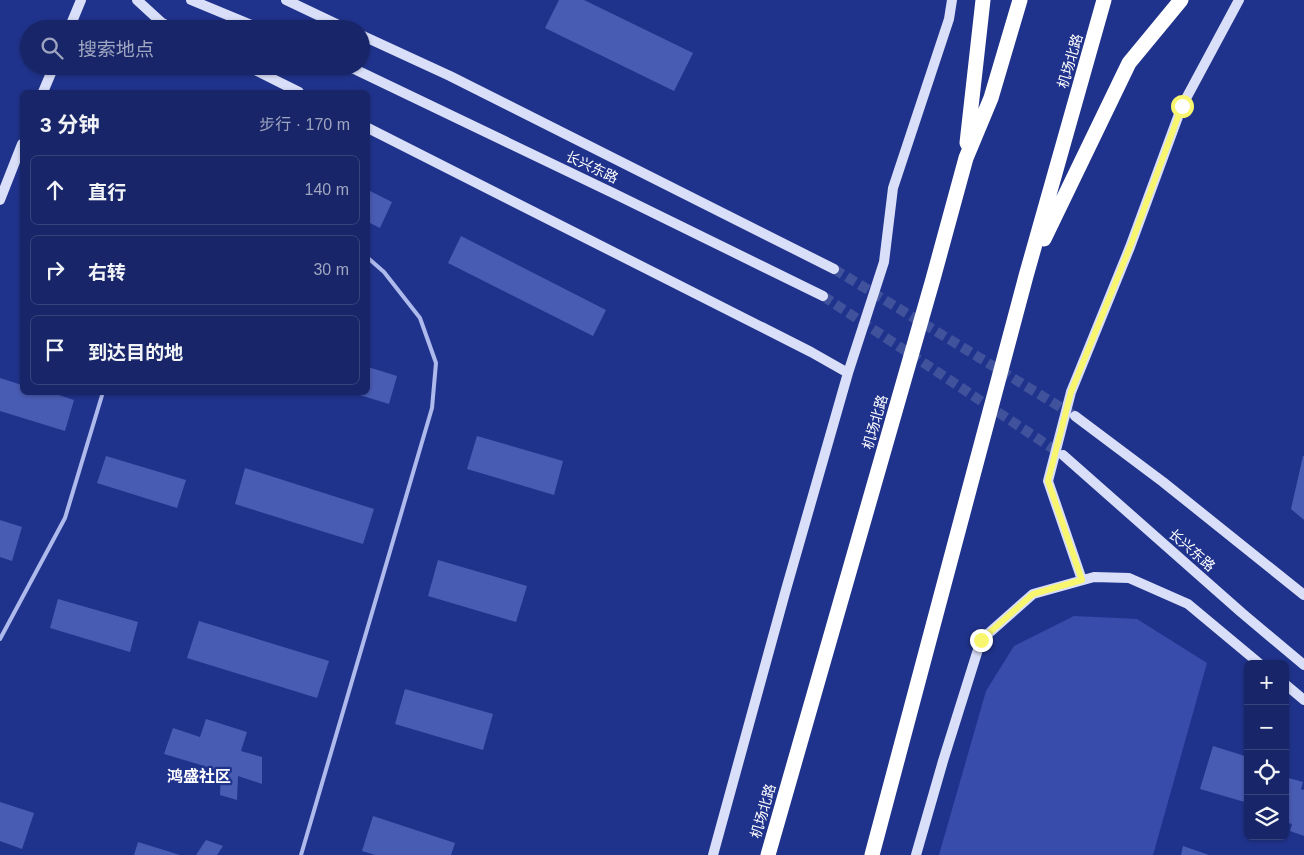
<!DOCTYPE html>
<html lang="zh">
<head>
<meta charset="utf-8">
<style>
  :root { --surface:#182669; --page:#212e6f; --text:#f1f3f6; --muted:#9fa5c0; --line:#36437d }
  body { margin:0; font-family:Helvetica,"Noto Sans SC",sans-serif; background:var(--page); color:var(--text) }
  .controls { position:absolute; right:15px; bottom:15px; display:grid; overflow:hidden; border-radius:8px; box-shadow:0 1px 4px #0004 }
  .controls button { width:45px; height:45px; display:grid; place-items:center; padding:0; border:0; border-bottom:1px solid var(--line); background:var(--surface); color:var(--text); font:25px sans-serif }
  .stop { position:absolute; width:15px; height:15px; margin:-11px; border:4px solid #f8f66f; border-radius:50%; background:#fff }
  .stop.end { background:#f8f66f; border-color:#fff; box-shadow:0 1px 5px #0008 }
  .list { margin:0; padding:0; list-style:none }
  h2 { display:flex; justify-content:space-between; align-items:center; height:65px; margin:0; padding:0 20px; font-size:21px }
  h2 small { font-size:16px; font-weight:400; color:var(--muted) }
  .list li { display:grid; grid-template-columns:32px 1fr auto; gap:15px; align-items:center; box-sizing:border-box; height:70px; margin:0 10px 10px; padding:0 10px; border:1px solid var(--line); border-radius:8px }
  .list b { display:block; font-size:19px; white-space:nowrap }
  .list em { font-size:16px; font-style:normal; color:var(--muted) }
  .icon { flex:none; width:28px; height:28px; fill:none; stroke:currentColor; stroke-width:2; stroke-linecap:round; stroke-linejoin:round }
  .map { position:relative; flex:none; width:1304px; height:855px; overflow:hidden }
  .search { position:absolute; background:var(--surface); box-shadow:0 1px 4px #0004; left:20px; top:20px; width:350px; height:55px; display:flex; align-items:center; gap:12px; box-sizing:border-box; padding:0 18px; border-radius:28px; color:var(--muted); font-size:19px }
  .panel { position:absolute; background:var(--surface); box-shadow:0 1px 4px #0004; left:20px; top:90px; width:350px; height:305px; border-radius:8px }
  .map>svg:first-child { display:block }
  .green { fill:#384cab }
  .building { fill:#495cb3 }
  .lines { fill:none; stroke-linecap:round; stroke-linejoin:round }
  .secondary-tunnel { stroke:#41529d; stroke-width:10; stroke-dasharray:10 5; stroke-linecap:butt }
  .lane { stroke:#aeb9ec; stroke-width:4 }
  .secondary { stroke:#dadff9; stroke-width:10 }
  .highway { stroke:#fff; stroke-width:15 }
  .route { stroke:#f8f66f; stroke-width:6 }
  .labels { text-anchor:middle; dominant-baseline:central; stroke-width:4.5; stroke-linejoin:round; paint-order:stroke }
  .street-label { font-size:14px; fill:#fff; stroke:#20338c }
  .quarter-label { font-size:16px; font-weight:bold; fill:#fff; stroke:#20338c }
</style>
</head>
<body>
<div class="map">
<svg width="1304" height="855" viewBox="0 0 1304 855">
  <rect width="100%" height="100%" fill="#20338c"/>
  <!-- green -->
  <path class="green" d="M 1074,616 L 1137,619 L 1207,663 L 1153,855 L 939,855 L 986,691 L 1014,646 Z"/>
  <!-- building -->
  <path class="building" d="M 559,0 L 584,0 L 693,53 L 674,91 L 545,28 Z
    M 368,190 L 392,202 L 380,228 L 368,222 Z
    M 461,236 L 606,310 L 593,336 L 448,263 Z
    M 368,367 L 397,376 L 389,404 L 353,393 L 368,392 Z
    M 0,378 L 22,385 L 22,392 L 49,392 L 74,400 L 65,431 L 0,411 Z
    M 477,436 L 563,461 L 554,495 L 467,469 Z
    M 106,456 L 186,480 L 177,508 L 97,483 Z
    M 1303,456 L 1304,456 L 1304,520 L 1291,509 Z
    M 245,468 L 374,509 L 363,544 L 235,504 Z
    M 0,520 L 22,527 L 12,561 L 0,557 Z
    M 438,560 L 527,586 L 516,622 L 428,596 Z
    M 58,599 L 138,622 L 130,652 L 50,628 Z
    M 199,621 L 329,661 L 317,698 L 187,658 Z
    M 405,689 L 493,714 L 483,750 L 395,724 Z
    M 206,719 L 247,732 L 241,751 L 262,757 L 262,784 L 238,776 L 237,800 L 220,795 L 221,771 L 164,754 L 173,728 L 200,737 Z
    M 1213,746 L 1248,757 L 1248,803 L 1200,789 Z
    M 1285,777 L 1303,782 L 1301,789 L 1304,790 L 1304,836 L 1290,831 L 1292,824 L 1285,822 Z
    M 0,802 L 34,813 L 22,849 L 0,841 Z
    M 373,816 L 455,843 L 451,855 L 375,855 L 362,851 Z
    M 206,840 L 223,846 L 217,855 L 196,855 Z
    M 138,842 L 180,855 L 134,855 Z
    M 1183,846 L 1209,855 L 1181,855 Z"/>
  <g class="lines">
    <!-- secondary-tunnel -->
    <path class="secondary-tunnel" d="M 834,269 L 1075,416
      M 823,296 L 1061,454"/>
    <!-- lane -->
    <path class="lane" d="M 0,639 L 65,518 L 103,392
      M 301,855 L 432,408 L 436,363 L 420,318 L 384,272 L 368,258"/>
    <!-- secondary -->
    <path class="secondary" d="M 137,0 L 161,22 L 173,29
      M 191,0 L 261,29
      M 286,0 L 347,29
      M 69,29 L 81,0
      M 361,35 L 450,76 L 834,269
      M 247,66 L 299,92
      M 348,66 L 615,194 L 823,296
      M 43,92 L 54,66
      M 368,128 L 811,352 L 848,373
      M 0,200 L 22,144
      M 1075,416 L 1163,482 L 1304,595
      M 1063,455 L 1242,613 L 1304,665
      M 1082,580 L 1048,481 L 1071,392 L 1130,247 L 1182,106 L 1239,0
      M 1285,684 L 1304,700
      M 713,855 L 785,593 L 848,373 L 884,262 L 893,188 L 949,19 L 952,0
      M 916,855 L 943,761 L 981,640 L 1033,594 L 1094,577 L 1129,578 L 1188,604 L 1260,664"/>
    <!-- highway -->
    <path class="highway" d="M 967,143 L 983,0
      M 1044,239 L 1129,63 L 1181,0
      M 768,855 L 933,279 L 966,158 L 991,98 L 1020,0
      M 872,855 L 1026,276 L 1104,0"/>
  </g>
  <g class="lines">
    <!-- route -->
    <path class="route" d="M 981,640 L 1033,594 L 1082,580 L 1048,481 L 1071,392 L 1130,247 L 1182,106"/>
  </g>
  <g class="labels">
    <!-- street labels -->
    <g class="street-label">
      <text transform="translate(1070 61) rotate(-74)">机场北路</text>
      <text transform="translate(592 167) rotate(25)">长兴东路</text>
      <text transform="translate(875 422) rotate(-74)">机场北路</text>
      <text transform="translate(1192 550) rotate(41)">长兴东路</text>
      <text transform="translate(763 811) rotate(-74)">机场北路</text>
    </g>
    <!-- quarter labels -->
    <g class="quarter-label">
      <text x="199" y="776">鸿盛社区</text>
    </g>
  </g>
</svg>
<div class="controls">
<button>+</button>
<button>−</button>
<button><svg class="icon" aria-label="locate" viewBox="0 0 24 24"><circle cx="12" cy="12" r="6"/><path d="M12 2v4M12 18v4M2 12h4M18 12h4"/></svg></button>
<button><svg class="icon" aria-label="layers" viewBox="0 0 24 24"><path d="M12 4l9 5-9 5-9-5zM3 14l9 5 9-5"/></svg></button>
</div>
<div class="stop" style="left:1182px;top:106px"></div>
<div class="stop end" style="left:981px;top:640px"></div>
<div class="search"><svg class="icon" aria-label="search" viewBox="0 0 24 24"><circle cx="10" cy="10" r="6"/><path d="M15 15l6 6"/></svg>搜索地点</div>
<section class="panel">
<h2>3 分钟<small>步行 · 170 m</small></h2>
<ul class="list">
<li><svg class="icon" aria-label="ahead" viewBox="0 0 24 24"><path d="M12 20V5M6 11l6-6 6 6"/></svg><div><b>直行</b></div><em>140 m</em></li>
<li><svg class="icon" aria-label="right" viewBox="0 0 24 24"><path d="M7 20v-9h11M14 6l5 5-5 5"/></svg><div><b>右转</b></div><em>30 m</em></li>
<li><svg class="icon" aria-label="arrive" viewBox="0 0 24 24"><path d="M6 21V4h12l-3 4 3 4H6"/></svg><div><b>到达目的地</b></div></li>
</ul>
</section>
</div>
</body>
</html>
